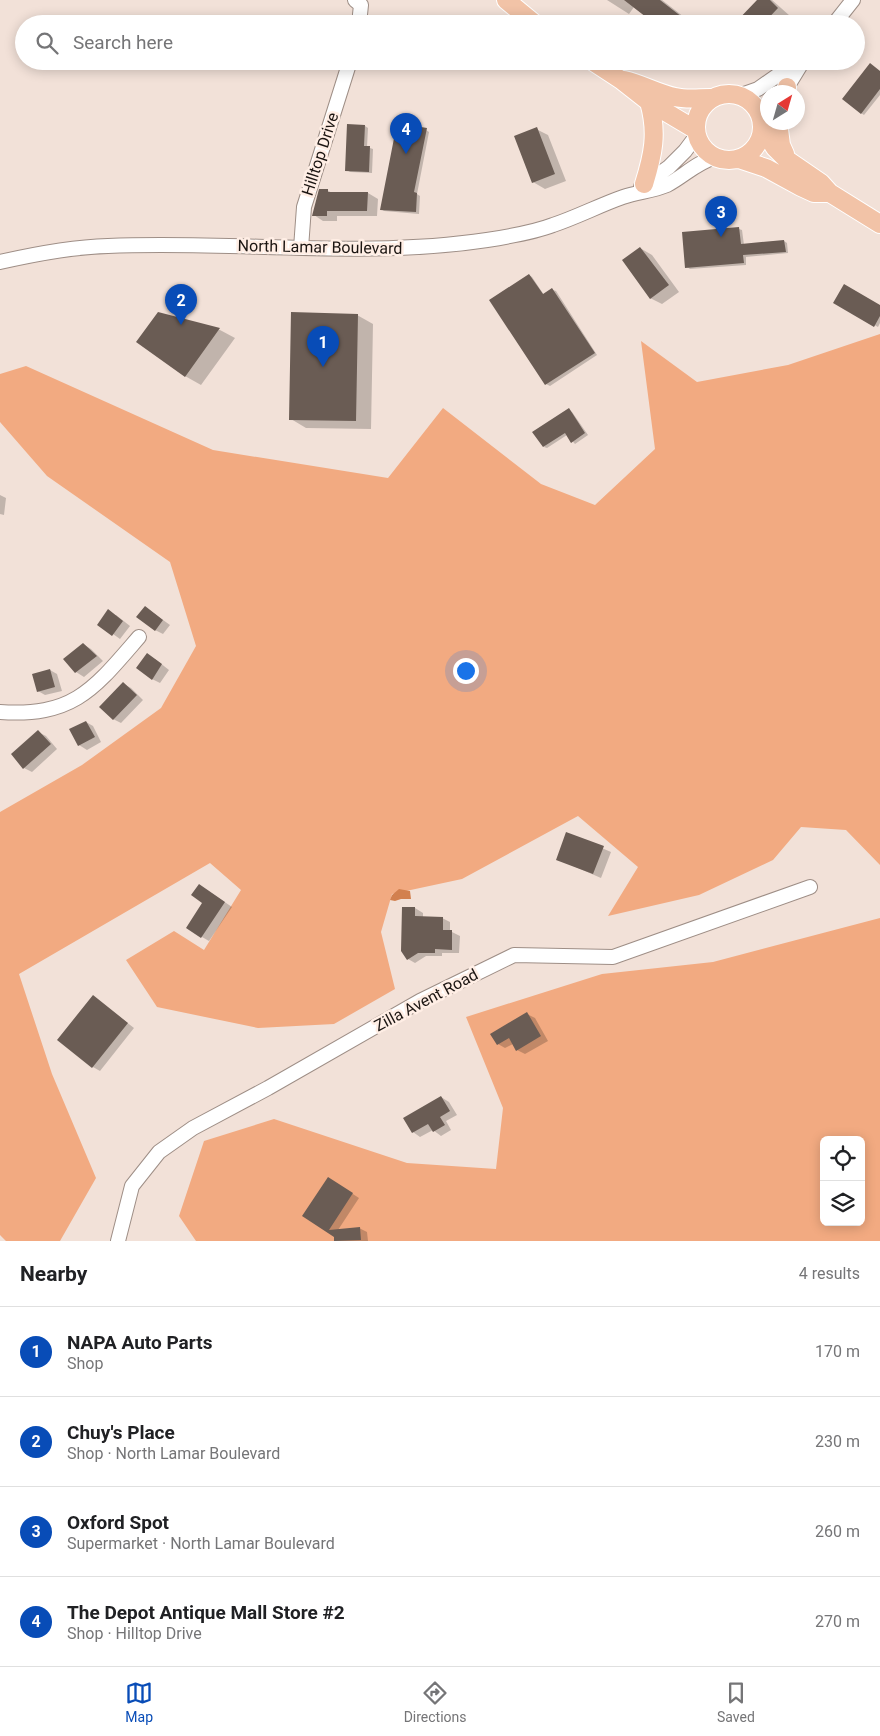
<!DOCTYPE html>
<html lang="en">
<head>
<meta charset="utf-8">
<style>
  :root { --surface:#fff; --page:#f6f6f6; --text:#202124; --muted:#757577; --line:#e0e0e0; --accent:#084cb7 }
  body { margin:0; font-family:Roboto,sans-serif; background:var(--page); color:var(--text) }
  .controls { position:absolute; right:15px; bottom:15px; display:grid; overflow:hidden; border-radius:8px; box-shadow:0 2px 12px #0003 }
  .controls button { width:45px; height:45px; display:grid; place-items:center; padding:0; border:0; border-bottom:1px solid var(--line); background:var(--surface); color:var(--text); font:25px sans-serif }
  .compass { position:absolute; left:760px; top:85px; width:45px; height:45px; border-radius:50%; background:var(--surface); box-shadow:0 2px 12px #0003; rotate:37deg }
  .you { position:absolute; left:465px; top:670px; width:18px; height:18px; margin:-12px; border:4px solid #fff; border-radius:50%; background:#1a73e8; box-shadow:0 0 0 8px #1a73e833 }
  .badge { display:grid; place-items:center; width:32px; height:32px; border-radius:50%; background:var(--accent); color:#fff; font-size:16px; font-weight:700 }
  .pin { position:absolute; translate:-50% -41px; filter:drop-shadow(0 1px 2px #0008) }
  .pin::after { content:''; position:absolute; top:26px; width:18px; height:15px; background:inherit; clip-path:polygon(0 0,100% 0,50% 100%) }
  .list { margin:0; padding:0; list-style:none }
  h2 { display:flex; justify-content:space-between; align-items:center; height:65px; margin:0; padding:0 20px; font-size:21px }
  h2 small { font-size:16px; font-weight:400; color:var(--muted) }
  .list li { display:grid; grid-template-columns:32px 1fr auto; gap:15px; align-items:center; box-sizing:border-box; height:90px; padding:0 20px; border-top:1px solid var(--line) }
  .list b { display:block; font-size:19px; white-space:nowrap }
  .list p { margin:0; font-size:16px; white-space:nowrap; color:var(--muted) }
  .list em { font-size:16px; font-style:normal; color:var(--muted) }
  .icon { flex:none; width:28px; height:28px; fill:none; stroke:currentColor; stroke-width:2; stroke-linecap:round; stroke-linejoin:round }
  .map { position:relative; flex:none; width:880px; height:1241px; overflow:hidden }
  .search { position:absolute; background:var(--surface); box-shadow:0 2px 12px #0003; left:15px; right:15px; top:15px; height:55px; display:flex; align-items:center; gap:12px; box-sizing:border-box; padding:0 18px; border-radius:28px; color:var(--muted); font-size:19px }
  .sheet { height:425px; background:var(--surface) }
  nav { display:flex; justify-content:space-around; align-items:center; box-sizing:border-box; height:70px; border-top:1px solid var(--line); background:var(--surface); font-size:14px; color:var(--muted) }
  nav a { display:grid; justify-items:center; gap:2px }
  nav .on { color:var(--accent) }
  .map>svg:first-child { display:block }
  .green { fill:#f2aa81; fill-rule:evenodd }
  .water { fill:#d2804f }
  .shadow { fill:#0003 }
  .building { fill:#6a5c54 }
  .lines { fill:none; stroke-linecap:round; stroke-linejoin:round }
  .minor-casing { stroke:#9e8e86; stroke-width:16 }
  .major-casing { stroke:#fff; stroke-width:20 }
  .minor { stroke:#fff; stroke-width:14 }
  .major { stroke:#f2c3a7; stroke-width:18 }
  .labels { text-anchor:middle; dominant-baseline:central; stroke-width:5; stroke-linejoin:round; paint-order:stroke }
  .street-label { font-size:16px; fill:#1b1512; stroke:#ffeee5 }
</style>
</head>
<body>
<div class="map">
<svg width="880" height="1241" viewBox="0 0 880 1241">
  <rect width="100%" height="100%" fill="#f2e1d8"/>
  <!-- green -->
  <path class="green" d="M 880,334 L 880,865 L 846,830 L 801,827 L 773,860 L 699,895 L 608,916 L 638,867 L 578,816 L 462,879 L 392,894 L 381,932 L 395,989 L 334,1024 L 258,1028 L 157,1007 L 126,960 L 174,931 L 204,950 L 241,890 L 210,863 L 19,974 L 52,1074 L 96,1178 L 60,1241 L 6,1241 L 0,1235 L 0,812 L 82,765 L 161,708 L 196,646 L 170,562 L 47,476 L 0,422 L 0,374 L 26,366 L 213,450 L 388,478 L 443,408 L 541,484 L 595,505 L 655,449 L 641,341 L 697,382 L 788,365 Z
    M 880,918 L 880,1241 L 196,1241 L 179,1216 L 204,1141 L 274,1119 L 407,1163 L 496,1169 L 503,1108 L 466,1017 L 602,974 L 713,962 ZM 824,1140 L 861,1140 L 861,1222 L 824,1222 Z"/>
  <!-- water -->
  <path class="water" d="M 399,889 L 410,891 L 411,899 L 401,899 L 395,901 L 390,900 L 392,895 Z"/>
  <!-- shadow -->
  <path class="shadow" d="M 607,0 L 662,0 L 693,24 L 657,24 L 634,7 L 629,14 Z
    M 758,0 L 772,0 L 790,16 L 783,24 L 736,24 Z
    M 715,61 L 742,61 L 743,62 L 737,70 Z
    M 880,71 L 880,95 L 864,115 L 861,113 Z
    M 365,126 L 368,128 L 367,147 L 373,149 L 372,173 L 350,172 L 347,170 Z
    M 536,129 L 548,135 L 566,181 L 545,189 L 533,182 Z
    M 426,130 L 429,132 L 417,194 L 420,196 L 419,214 L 384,211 L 381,209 Z
    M 327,190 L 332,193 L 368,193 L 378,199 L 377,216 L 337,216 L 337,221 L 323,221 L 314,215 Z
    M 739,229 L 742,230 L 744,245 L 784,241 L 787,243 L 788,253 L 746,257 L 746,265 L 690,269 L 687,267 Z
    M 640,248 L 652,255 L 679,292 L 662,304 L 650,298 Z
    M 529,275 L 532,277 L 544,295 L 553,290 L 556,291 L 597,355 L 550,386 L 546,384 Z
    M 835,303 L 880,306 L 880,323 L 878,327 Z
    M 159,313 L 220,330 L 235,338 L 201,385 L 185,376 Z
    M 357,315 L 373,324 L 371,429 L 306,428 L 291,419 Z
    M 569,410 L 572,412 L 588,435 L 575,444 L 567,435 L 547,448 L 544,447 Z
    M 0,495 L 6,498 L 4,515 L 0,514 Z
    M 145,607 L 170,625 L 163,634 L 155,630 Z
    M 116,615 L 130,626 L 120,639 L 99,624 Z
    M 83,644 L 91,649 L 103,661 L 84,677 L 76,672 L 65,659 Z
    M 155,659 L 169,670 L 160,683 L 152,679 Z
    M 50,670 L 57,674 L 62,691 L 45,695 L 38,691 Z
    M 124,684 L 131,688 L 143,700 L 121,723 L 113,719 Z
    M 86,722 L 93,726 L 101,742 L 87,750 L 79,745 Z
    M 38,732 L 46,736 L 57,749 L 32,772 L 24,768 Z
    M 567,833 L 611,852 L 601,878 L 557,859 Z
    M 207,890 L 232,907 L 209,941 L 202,937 L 204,903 Z
    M 403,908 L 415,908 L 423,913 L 423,918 L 442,918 L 450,922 L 450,931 L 460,936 L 459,953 L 442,953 L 442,956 L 426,956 L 415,963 L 408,959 Z
    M 93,996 L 134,1028 L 100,1071 L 93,1067 Z
    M 527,1014 L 535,1018 L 548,1041 L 525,1054 L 517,1050 L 513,1044 L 505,1048 L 498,1044 Z
    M 441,1097 L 449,1102 L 457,1115 L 446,1121 L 451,1130 L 441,1136 L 433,1130 L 420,1137 L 413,1132 Z
    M 336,1183 L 359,1198 L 338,1230 L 359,1228 L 367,1232 L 368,1241 L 335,1241 L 335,1237 L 304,1216 Z"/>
  <!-- building -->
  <path class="building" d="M 624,0 L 660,0 L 691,24 L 655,24 Z
    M 757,0 L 770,0 L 778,8 L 763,24 L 734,24 Z
    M 870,63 L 880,71 L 880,89 L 861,114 L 842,99 Z
    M 397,123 L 427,128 L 414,192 L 417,193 L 416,212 L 380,210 Z
    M 347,124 L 365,125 L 364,146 L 370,146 L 369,172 L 345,171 Z
    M 537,127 L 555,174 L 532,183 L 514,136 Z
    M 319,189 L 328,189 L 328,192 L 368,192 L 367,211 L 327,211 L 327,216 L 312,216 Z
    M 739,227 L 741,244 L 784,240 L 786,252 L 743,255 L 744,263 L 685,268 L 682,232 Z
    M 640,247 L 669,285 L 650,299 L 622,260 Z
    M 529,274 L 543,294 L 552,288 L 595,353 L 545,385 L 489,300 Z
    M 844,284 L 880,305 L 880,316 L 874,327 L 833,303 Z
    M 158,312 L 220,328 L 185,377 L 136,342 Z
    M 291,312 L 358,314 L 356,421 L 289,420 Z
    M 569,408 L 585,433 L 571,443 L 565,433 L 543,447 L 532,432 Z
    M 145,606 L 163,620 L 155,631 L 136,617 Z
    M 108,609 L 123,621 L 112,636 L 97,625 Z
    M 83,643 L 97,656 L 75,673 L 63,659 Z
    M 147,653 L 162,664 L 152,680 L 136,668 Z
    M 50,669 L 55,687 L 37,692 L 32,674 Z
    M 123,682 L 137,695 L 113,720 L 99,707 Z
    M 86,721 L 95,737 L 78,746 L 69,729 Z
    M 38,730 L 51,744 L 23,769 L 11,754 Z
    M 566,832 L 604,846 L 593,874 L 556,860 Z
    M 199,884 L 225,902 L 201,938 L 186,928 L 202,903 L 191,895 Z
    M 402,907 L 415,907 L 415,916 L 443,917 L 443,930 L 452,930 L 452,950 L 435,949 L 435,953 L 418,953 L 407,960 L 401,951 Z
    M 93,995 L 128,1023 L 92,1068 L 57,1040 Z
    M 527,1012 L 541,1036 L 516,1051 L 509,1038 L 497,1045 L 490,1034 Z
    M 441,1096 L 450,1111 L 440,1117 L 445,1125 L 433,1132 L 428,1124 L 412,1133 L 403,1118 Z
    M 328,1177 L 353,1193 L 329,1230 L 360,1227 L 361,1240 L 334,1241 L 334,1237 L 302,1216 Z"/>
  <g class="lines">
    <defs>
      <path id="minor" d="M 355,0 L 361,5 L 359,24
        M 834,24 L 853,0
        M 784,92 L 803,61
        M 741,95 L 758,89 L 798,61
        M 763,124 L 768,116
        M 641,187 L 669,167 L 685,151 L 697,135
        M 301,248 L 304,207 L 350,61
        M 0,262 C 35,254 72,247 108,246 C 234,240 361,259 487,240 C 506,237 535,232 553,225 C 577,217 600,205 623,197 C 638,192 653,191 667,185 C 684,176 697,162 716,157
        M 0,712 C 74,717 94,689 139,637
        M 118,1241 L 132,1186 L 159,1152 L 193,1128 L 268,1088 L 420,1001 L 514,955 L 613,957 L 810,887"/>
      <path id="major" d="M 506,0 L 535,24
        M 592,61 L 621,80 L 649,102 L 696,130
        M 624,80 C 642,84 657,93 675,97 C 687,100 699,98 711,98
        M 786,92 L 787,87
        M696 127a33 33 0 1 1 66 0a33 33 0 1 1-66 0Z
        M 778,122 L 781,145 L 785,154
        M 763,129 L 775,148 L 786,159 L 821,183 L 830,193 L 880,224
        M 739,159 L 766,168 L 801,187 L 814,193 L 830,193
        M 644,184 C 653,155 658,133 649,102"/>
    </defs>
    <!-- minor casing -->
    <use href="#minor" class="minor-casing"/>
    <!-- major casing -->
    <use href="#major" class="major-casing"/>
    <!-- minor -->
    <use href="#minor" class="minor"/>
    <!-- major -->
    <use href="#major" class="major"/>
  </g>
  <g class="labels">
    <!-- street labels -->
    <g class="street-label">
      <text transform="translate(320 154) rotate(-72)">Hilltop Drive</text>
      <text transform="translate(320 247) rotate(1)">North Lamar Boulevard</text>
      <text transform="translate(426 1000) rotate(-28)">Zilla Avent Road</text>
    </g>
  </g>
</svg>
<div class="controls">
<button><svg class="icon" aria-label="locate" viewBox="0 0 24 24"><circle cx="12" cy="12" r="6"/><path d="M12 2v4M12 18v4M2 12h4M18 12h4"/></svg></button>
<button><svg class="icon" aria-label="layers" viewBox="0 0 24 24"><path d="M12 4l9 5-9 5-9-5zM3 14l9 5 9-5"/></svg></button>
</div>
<svg class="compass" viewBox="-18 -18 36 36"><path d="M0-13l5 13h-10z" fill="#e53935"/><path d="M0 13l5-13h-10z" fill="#757577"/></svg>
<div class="you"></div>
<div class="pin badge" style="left:323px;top:367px">1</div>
<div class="pin badge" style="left:181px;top:325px">2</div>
<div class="pin badge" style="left:721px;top:237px">3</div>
<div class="pin badge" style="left:406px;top:154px">4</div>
<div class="search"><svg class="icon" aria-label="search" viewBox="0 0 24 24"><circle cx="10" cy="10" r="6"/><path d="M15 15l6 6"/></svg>Search here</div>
</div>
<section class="sheet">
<h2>Nearby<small>4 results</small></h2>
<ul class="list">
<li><span class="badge">1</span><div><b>NAPA Auto Parts</b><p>Shop</p></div><em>170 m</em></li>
<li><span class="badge">2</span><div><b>Chuy's Place</b><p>Shop · North Lamar Boulevard</p></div><em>230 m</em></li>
<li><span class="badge">3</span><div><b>Oxford Spot</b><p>Supermarket · North Lamar Boulevard</p></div><em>260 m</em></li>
<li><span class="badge">4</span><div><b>The Depot Antique Mall Store #2</b><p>Shop · Hilltop Drive</p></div><em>270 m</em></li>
</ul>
</section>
<nav>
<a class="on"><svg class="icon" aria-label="map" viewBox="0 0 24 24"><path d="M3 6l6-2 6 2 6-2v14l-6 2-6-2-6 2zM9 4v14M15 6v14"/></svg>Map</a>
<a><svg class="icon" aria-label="directions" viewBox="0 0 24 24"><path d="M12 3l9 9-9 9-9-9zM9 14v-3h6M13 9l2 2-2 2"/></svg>Directions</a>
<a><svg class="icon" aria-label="saved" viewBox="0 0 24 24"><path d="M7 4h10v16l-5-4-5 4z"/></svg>Saved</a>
</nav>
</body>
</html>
